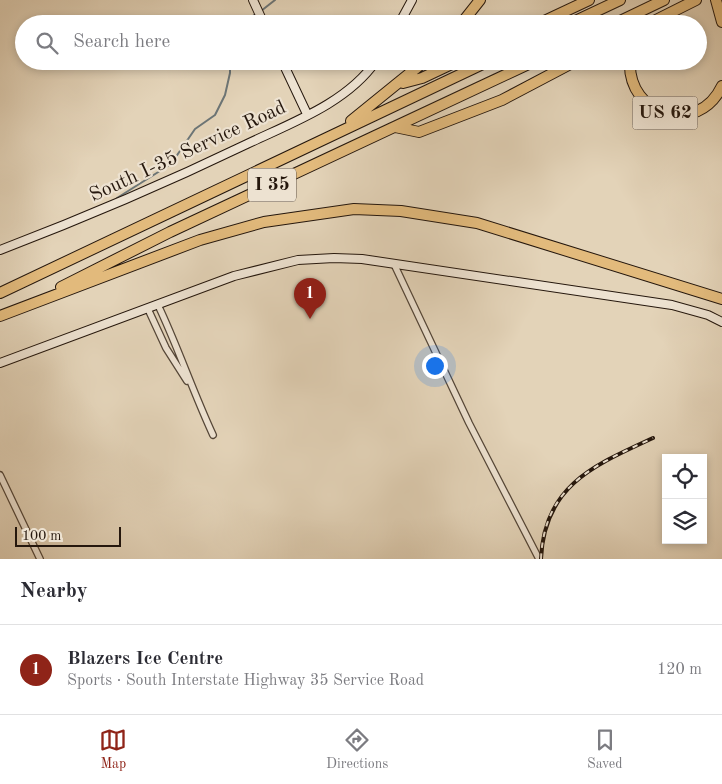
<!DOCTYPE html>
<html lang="en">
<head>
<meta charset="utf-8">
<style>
  :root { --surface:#fff; --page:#f7f7f7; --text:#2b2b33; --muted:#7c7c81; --line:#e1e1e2; --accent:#8f2418 }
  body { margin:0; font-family:"Old Standard TT",serif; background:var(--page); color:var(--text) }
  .controls { position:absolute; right:15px; bottom:15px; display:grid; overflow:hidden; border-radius:0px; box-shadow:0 2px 8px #0003 }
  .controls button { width:45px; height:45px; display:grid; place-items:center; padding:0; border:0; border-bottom:1px solid var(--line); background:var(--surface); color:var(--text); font:25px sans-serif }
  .scale { position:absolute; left:15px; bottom:12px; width:106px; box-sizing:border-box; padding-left:5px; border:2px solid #25170d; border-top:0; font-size:14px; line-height:18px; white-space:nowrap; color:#25170d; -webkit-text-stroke:4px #ede2d1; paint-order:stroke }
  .you { position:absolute; left:434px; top:365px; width:18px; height:18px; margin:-12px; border:4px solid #fff; border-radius:50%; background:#1a73e8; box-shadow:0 0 0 8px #1a73e833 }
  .badge { display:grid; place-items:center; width:32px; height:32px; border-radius:50%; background:var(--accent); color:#fff; font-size:16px; font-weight:700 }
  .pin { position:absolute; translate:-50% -41px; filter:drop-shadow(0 1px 2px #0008) }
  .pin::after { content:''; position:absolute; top:26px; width:18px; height:15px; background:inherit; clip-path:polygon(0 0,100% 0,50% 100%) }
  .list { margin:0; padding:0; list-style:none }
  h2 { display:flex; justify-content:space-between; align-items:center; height:65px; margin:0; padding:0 20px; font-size:21px }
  h2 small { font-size:16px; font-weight:400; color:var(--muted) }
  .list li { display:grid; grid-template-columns:32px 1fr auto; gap:15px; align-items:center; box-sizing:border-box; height:90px; padding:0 20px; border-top:1px solid var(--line) }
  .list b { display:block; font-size:19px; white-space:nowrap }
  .list p { margin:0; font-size:16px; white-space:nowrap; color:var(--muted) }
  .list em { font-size:16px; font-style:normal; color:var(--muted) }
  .icon { flex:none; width:28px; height:28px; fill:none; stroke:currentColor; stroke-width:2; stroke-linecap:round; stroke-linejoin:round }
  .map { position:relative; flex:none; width:722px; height:559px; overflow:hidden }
  .search { position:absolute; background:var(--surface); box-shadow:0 2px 8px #0003; left:15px; right:15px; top:15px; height:55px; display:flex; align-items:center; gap:12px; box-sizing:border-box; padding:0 18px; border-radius:28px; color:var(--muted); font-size:19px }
  .sheet { height:155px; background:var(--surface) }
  nav { display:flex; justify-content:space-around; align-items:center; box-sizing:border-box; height:70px; border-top:1px solid var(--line); background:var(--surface); font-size:14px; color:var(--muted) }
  nav a { display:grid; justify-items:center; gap:2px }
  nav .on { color:var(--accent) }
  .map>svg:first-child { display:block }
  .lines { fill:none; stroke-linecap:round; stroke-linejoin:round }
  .stream { stroke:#6c7576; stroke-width:2 }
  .street-casing { stroke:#544638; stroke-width:8 }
  .secondary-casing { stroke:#25170d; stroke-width:10 }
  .highway-casing { stroke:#25170d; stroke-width:12 }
  .street { stroke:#ede2d1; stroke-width:5.5 }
  .secondary { stroke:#ede2d1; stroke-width:8 }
  .highway { stroke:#e2ba7c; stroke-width:10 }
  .rail-casing { stroke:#25170d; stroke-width:4 }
  .rail { stroke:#ede2d1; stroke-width:2; stroke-dasharray:5.5; stroke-linecap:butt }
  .labels { text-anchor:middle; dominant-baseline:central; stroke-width:4.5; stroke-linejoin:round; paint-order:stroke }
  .shield { fill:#ede2d1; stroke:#615448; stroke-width:1 }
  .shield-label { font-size:19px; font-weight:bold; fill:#25170d }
  .street-label { font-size:20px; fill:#25170d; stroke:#ede2d1 }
</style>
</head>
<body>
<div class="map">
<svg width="722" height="559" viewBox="0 0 722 559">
  <rect width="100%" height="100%" fill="#e3d3b8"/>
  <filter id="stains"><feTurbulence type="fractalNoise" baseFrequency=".004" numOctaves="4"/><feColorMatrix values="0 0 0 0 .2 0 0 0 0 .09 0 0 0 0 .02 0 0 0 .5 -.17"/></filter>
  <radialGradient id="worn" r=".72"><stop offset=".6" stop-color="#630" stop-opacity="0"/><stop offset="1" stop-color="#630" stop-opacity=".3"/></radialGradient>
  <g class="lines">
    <!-- stream -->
    <path class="stream" d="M 261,11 L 275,0
      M 242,24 L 257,13
      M 117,198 L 171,164 L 195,129 L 215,115 L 225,95 L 230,73 L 230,61"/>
    <defs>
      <path id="street" d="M 394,264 L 469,423 L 539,559
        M 158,305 C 178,347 193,392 213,435
        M 148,309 L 166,348 L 187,381
        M 0,475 L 40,559"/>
      <path id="secondary" d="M 253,0 L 264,24
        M 399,24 L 412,0
        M 282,61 L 307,114
        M 0,250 C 84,218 166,183 247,144 C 291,123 347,103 376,61
        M 0,363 L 234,276 L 298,260 L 334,258 L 362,259 L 672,305 L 708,315 L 722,322"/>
      <path id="highway" d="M 716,0 L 722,22
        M 461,24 L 480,0
        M 538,24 L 589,0
        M 569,24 L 620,0
        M 614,24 L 664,0
        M 648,24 L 696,0
        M 630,61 C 627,116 698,137 722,86
        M 403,83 L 422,78 L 458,61
        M 351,121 L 425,61
        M 395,127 L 419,132 L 502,100 L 576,61
        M 61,287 L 170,232 L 535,61
        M 0,293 L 489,61
        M 0,316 L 200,240 L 264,222 L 354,209 L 401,211 L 477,223 L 722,299"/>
    </defs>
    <!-- street casing -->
    <use href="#street" class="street-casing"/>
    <!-- secondary casing -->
    <use href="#secondary" class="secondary-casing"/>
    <!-- highway casing -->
    <use href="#highway" class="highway-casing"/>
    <!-- street -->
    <use href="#street" class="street"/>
    <!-- secondary -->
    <use href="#secondary" class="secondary"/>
    <!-- highway -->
    <use href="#highway" class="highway"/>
    <defs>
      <path id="rail" d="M 541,559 C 544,485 595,465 653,438"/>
    </defs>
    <!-- rail casing -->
    <use href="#rail" class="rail-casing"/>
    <!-- rail -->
    <use href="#rail" class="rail"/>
  </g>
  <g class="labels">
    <!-- shield labels -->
    <g class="shield">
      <rect x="632.5" y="96.5" width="65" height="33" rx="4"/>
      <rect x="248" y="168.5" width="48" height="33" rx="4"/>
    </g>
    <g class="shield-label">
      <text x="665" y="113">US 62</text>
      <text x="272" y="185">I 35</text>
    </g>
    <!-- street labels -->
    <g class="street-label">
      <text transform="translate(188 152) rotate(-25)">South I-35 Service Road</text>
    </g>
  </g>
  <rect width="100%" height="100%" filter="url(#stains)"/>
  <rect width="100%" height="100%" fill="url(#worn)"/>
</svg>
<div class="controls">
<button><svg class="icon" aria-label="locate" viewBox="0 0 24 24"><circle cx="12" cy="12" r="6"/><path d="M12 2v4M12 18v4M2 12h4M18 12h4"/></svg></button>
<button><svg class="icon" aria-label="layers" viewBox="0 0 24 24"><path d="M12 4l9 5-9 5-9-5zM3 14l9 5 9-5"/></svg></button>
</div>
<div class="scale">100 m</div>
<div class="you"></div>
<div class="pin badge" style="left:310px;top:319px">1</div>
<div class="search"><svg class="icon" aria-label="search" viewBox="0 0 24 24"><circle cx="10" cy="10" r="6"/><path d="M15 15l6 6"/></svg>Search here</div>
</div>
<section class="sheet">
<h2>Nearby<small></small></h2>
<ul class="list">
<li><span class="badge">1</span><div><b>Blazers Ice Centre</b><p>Sports · South Interstate Highway 35 Service Road</p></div><em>120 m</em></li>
</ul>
</section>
<nav>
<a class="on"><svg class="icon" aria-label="map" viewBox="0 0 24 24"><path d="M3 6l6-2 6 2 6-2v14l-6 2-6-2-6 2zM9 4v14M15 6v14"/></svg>Map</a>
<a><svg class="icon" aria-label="directions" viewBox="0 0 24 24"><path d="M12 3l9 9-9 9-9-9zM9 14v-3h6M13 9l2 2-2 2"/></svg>Directions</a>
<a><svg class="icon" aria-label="saved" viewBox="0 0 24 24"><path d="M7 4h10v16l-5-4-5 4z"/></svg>Saved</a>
</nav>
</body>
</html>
